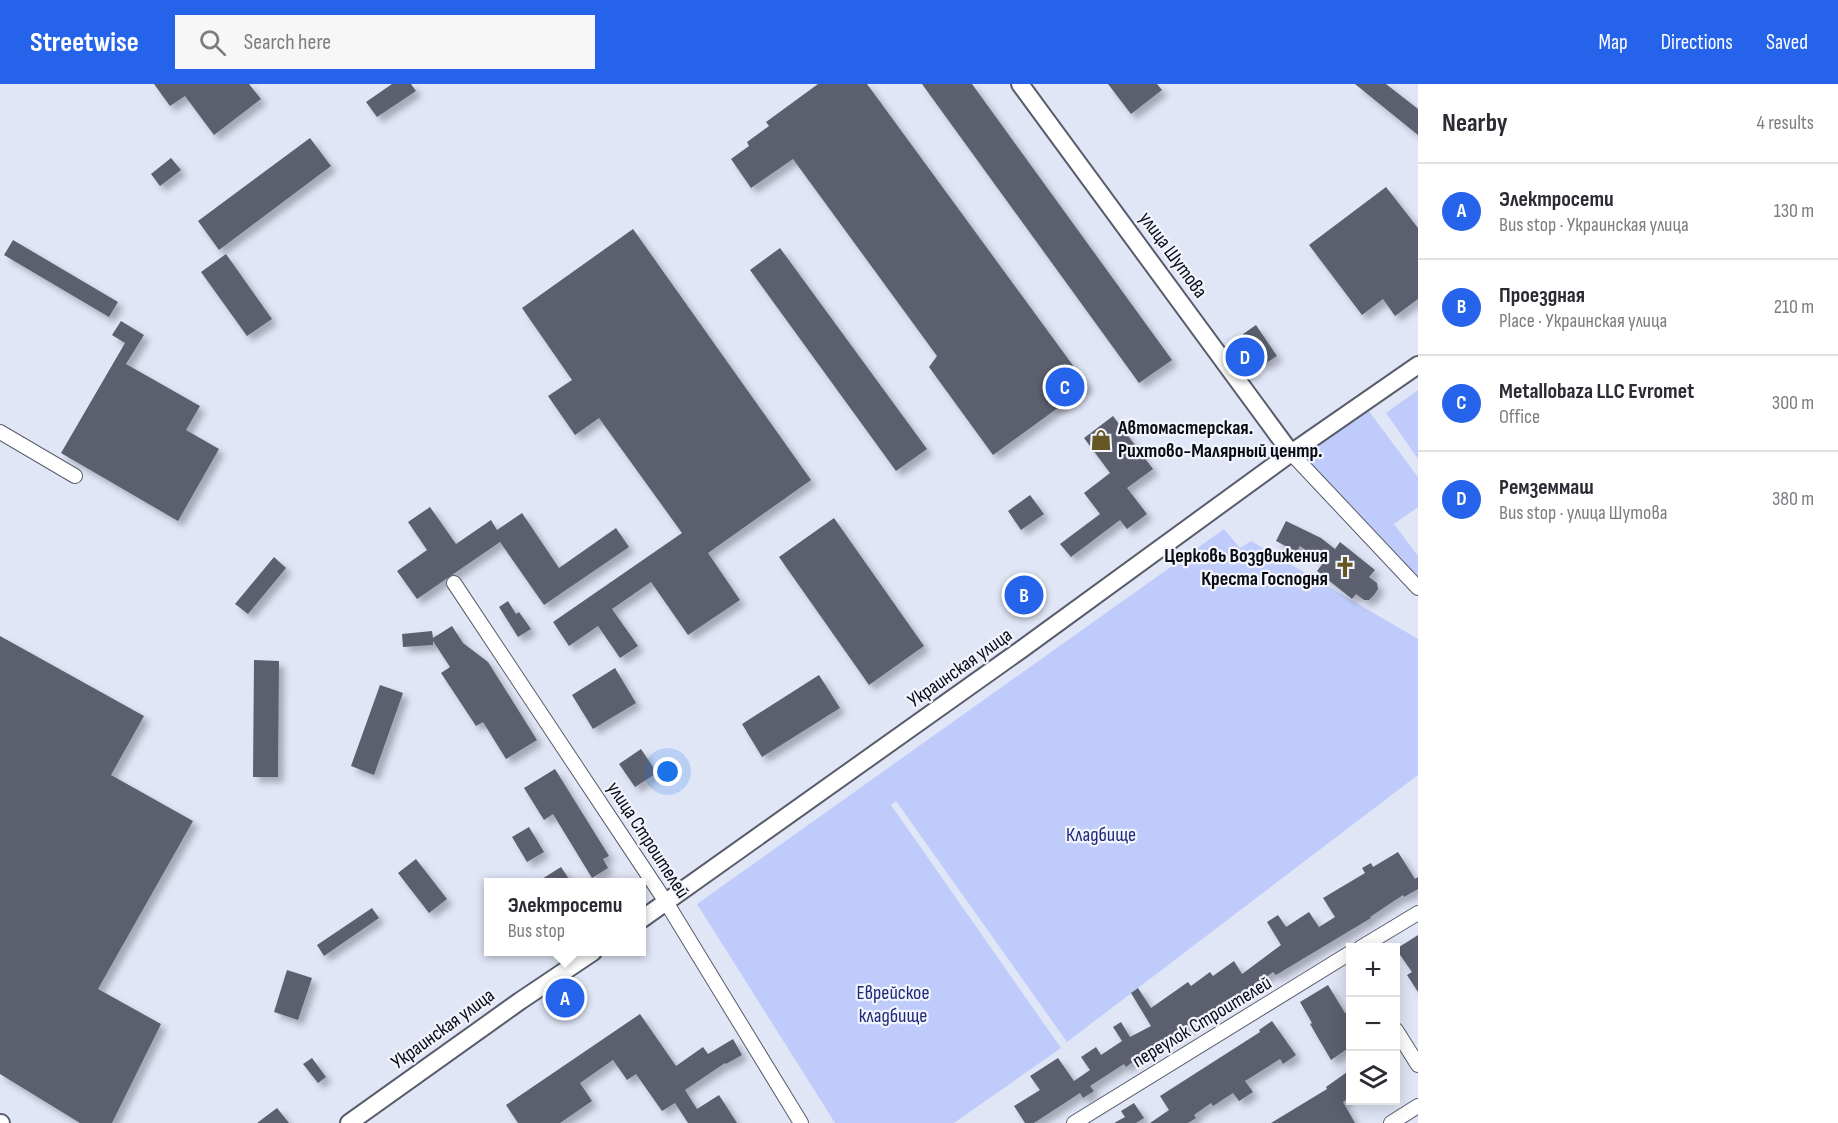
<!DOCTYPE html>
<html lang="en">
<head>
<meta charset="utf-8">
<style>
  :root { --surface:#fff; --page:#f7f7f7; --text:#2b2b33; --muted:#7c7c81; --line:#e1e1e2; --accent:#2563eb }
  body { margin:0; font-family:"Sofia Sans Condensed",sans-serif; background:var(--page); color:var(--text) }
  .controls { position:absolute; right:18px; bottom:18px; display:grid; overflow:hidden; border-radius:0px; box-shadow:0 3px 15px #0003 }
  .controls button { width:54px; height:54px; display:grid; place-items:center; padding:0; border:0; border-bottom:2px solid var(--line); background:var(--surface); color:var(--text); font:30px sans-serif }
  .you { position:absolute; left:668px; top:688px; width:21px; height:21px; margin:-15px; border:4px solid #fff; border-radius:50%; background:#1a73e8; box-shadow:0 0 0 9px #1a73e833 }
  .badge { display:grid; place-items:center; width:39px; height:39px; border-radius:50%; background:var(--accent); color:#fff; font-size:20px; font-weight:700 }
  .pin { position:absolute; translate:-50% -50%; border:3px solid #fff; box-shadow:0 2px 6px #0006 }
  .popup { position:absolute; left:484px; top:794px; width:162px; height:78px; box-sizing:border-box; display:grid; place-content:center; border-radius:0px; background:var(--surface); filter:drop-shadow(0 2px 4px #0005); font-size:20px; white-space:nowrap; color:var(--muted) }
  .popup b { font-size:22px; color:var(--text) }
  .popup::after { content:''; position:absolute; left:50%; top:100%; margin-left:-12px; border:12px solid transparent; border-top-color:var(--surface) }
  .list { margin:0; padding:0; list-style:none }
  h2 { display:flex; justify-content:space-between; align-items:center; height:78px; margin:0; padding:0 24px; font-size:26px }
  h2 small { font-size:20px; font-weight:400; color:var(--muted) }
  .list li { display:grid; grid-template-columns:39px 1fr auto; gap:18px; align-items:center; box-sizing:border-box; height:96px; padding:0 24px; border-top:2px solid var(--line) }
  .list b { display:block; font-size:22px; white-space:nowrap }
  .list p { margin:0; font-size:20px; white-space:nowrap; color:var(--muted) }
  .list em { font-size:20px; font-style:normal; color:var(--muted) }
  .icon { flex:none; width:33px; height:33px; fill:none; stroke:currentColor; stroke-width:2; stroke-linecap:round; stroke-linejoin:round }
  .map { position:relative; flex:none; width:1418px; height:1039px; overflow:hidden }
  header { display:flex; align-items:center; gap:36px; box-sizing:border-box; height:84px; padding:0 30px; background:var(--accent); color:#fff }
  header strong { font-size:28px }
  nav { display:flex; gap:33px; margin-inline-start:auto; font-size:21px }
  .search { width:420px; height:54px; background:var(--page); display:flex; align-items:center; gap:15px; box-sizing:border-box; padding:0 21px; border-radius:0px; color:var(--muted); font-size:22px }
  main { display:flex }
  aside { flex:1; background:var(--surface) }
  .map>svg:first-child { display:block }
  .green { fill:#bfccfb }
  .building { fill:#5b606e; filter:url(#shadow) }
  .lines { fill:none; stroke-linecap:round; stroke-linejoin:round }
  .minor-casing { stroke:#585c6b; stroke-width:16 }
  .tertiary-casing { stroke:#585c6b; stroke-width:20 }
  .minor { stroke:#fff; stroke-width:14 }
  .tertiary { stroke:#fff; stroke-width:16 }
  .labels { text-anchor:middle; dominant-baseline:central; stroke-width:4.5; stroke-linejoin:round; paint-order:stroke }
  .street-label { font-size:20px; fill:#0b0c12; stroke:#f1f4fe }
  .poi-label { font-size:20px; font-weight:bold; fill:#0b0c12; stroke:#f1f4fe; text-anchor:start }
  .park-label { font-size:20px; fill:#212977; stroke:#f1f4fe }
</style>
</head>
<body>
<header>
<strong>Streetwise</strong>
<div class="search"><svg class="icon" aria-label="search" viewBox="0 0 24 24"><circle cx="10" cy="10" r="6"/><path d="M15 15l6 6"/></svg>Search here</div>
<nav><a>Map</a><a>Directions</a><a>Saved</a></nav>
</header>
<main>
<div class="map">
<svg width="1418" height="1039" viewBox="0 0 1418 1039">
  <defs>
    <filter id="shadow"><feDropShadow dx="5.5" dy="5.5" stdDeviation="3" flood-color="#0004"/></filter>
  </defs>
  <rect width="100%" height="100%" fill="#e1e6f7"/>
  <!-- green -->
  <path class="green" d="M 1418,306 L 1418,375 L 1386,329 Z
    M 1368,326 L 1418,393 L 1418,423 L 1394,440 L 1418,472 L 1418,496 L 1302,374 Z
    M 1224,445 L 1240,464 L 1251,457 L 1418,555 L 1418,691 L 1067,958 L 896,717 L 891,721 L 1061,964 L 954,1039 L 835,1039 L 697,820 Z"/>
  <!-- building -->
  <path class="building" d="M 154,0 L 249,0 L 261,15 L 214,51 L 185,12 L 170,22 Z
    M 392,0 L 411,0 L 416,7 L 377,33 L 366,18 Z
    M 818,0 L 867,0 L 1088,302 L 993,371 L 929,283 L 937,272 L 793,75 L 751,104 L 731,75 L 749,62 L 747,58 L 769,42 L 766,38 Z
    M 922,0 L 972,0 L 1172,276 L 1139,299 Z
    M 1108,0 L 1157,0 L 1162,6 L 1131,30 Z
    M 1355,0 L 1386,0 L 1418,25 L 1418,51 Z
    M 310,54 L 331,82 L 219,166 L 198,137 Z
    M 171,74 L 181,86 L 160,102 L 151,90 Z
    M 1386,103 L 1418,144 L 1418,215 L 1395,232 L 1383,215 L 1362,231 L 1309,161 Z
    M 633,145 L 811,396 L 708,469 L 740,516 L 688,551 L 651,498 L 612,525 L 638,562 L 620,574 L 598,542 L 569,562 L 553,538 L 682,449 L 599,334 L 575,351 L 548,312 L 572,296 L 522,224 Z
    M 13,156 L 118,218 L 109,233 L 4,171 Z
    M 780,164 L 927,365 L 896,387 L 750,186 Z
    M 226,170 L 272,235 L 247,252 L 201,188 Z
    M 121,237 L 144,251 L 126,280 L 200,322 L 186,346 L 219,365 L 178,437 L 61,369 L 125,259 L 112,251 Z
    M 1256,241 L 1277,272 L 1263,281 L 1243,250 Z
    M 1113,332 L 1153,385 L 1127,404 L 1147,430 L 1127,445 L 1120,436 L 1071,473 L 1060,460 L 1100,430 L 1084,409 L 1110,389 L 1084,354 Z
    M 1030,411 L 1044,430 L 1021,446 L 1008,427 Z
    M 430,423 L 456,460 L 491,436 L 497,446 L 522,429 L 559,484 L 616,444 L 629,463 L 544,521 L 500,458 L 417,515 L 397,487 L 427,466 L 408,438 Z
    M 834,434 L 924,562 L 869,601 L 779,473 Z
    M 1286,437 L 1321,454 L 1335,465 L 1340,458 L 1375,486 L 1369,493 L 1377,499 L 1378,505 L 1374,511 L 1369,516 L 1364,516 L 1356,510 L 1352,515 L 1317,487 L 1323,479 L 1300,462 L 1297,468 L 1276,457 Z
    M 274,473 L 286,484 L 248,530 L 235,520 Z
    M 1028,502 L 1034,510 L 1020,519 L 1015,511 Z
    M 508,517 L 516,530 L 519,528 L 531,545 L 518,553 L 499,523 Z
    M 452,542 L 463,559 L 488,578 L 537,656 L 506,675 L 483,638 L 476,642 L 441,589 L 450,583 L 433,557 L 433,561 L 403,563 L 402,550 L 432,547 L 433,554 Z
    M 0,552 L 144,632 L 111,691 L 193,737 L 98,905 L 161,940 L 112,1039 L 80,1039 L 0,990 Z
    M 254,576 L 279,577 L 278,693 L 253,693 Z
    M 615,584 L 636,619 L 593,645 L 572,611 Z
    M 819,591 L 840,624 L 762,673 L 742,640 Z
    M 380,601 L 403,609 L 374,691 L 351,682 Z
    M 641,665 L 657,689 L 635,703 L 619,680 Z
    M 555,685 L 609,772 L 603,775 L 608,784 L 592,794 L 553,730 L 544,736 L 524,704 Z
    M 529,743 L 544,768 L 527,778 L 512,753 Z
    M 1398,768 L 1415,795 L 1418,793 L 1418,805 L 1404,813 L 1403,811 L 1370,833 L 1371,834 L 1276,891 L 1273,888 L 1243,910 L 1142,971 L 1126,983 L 1124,980 L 1090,1002 L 1094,1007 L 1083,1014 L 1080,1009 L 1034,1039 L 1025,1039 L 1014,1022 L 1040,1006 L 1030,992 L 1058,974 L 1074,997 L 1090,986 L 1081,973 L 1096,963 L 1101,971 L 1122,957 L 1113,943 L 1121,938 L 1130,953 L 1151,942 L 1131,909 L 1138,904 L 1151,924 L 1188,898 L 1191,902 L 1210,888 L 1213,892 L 1234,877 L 1242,890 L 1281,861 L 1267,838 L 1278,831 L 1286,843 L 1309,828 L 1319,843 L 1335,833 L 1323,814 L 1365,789 L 1362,784 L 1371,779 L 1373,783 Z
    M 416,775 L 447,815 L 429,829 L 398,789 Z
    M 561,783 L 571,798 L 537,798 Z
    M 372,824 L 379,834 L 324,872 L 317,861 Z
    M 1418,851 L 1418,908 L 1407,891 L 1412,888 L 1396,865 Z
    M 287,886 L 312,894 L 298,936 L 274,928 Z
    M 1328,901 L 1345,929 L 1350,926 L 1350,963 L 1331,976 L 1310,940 L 1312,939 L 1300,918 Z
    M 640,930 L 676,982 L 703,963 L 708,970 L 733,955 L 742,971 L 726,980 L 725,979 L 685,1006 L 697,1025 L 719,1011 L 737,1039 L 688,1039 L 675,1019 L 662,1027 L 636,990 L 627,996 L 613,976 L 580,999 L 592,1017 L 560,1039 L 518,1039 L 506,1021 Z
    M 1272,937 L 1296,971 L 1283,980 L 1280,975 L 1245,997 L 1253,1008 L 1239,1017 L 1233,1009 L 1213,1022 L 1211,1019 L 1194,1031 L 1196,1034 L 1188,1039 L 1150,1039 L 1169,1026 L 1160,1012 L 1260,948 L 1259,946 Z
    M 312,974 L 326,993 L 318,999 L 303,980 Z
    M 1350,986 L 1350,1013 L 1343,1018 L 1355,1039 L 1271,1039 L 1327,1005 L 1326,1003 Z
    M 1134,1019 L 1144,1034 L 1136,1039 L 1114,1039 L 1125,1033 L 1121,1027 Z
    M 277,1024 L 289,1039 L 257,1039 Z"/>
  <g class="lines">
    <defs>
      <path id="minor" d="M 0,348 L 75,392
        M 1291,369 L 1418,504
        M 454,499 L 666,818 L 801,1039
        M 1360,864 L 1418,829
        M 1396,946 L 1418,981
        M 1074,1039 L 1350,869
        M 1391,1039 L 1418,1022"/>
      <path id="tertiary" d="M 1020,0 L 1291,369
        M 642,835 L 1022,565 L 1291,369 L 1418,281
        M 0,1039 L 1,1039
        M 349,1039 L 520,917 L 593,868"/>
    </defs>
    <!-- minor casing -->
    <use href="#minor" class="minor-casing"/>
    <!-- tertiary casing -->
    <use href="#tertiary" class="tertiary-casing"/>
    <!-- minor -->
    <use href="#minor" class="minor"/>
    <!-- tertiary -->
    <use href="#tertiary" class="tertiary"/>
  </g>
  <!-- icons -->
  <defs>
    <symbol id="shop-bare" viewBox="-9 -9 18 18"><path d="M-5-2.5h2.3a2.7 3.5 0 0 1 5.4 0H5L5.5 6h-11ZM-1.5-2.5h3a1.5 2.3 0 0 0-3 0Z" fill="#665724" stroke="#f1f4fe" stroke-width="2.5" paint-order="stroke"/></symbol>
    <symbol id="church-bare" viewBox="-9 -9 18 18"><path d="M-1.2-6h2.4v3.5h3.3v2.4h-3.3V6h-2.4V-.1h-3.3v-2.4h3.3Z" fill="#665724" stroke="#f1f4fe" stroke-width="2.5" paint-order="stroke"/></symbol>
  </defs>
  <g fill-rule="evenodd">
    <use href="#shop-bare" x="1086" y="341" width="30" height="30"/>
    <use href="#church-bare" x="1330" y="468" width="30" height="30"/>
  </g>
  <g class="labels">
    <!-- street labels -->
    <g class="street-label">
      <text transform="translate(1173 171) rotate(54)">улица Шутова</text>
      <text transform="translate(960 584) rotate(-35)">Украинская улица</text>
      <text transform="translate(648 756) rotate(57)">улица Строителей</text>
      <text transform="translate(1202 938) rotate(-31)">переулок Строителей</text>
      <text transform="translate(443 945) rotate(-36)">Украинская улица</text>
    </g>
    <!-- poi labels -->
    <g class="poi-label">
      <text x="1118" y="344">Автомастерская.<tspan x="1118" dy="23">Рихтово-Малярный центр.</tspan></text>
      <text x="1328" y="472" text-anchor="end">Церковь Воздвижения<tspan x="1328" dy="23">Креста Господня</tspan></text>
    </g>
    <!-- park labels -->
    <g class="park-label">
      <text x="1101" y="751">Кладбище</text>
      <text x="893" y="909">Еврейское<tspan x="893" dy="23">кладбище</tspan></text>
    </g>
  </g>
</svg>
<div class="controls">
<button>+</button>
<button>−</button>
<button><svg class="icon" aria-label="layers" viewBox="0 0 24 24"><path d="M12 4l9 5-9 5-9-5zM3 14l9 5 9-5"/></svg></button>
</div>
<div class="you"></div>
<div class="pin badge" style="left:565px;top:914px">A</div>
<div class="popup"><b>Электросети</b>Bus stop</div>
<div class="pin badge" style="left:1024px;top:511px">B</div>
<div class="pin badge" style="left:1065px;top:303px">C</div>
<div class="pin badge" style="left:1245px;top:273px">D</div>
</div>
<aside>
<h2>Nearby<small>4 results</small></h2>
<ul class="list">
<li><span class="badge">A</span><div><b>Электросети</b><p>Bus stop · Украинская улица</p></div><em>130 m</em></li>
<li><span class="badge">B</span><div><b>Проездная</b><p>Place · Украинская улица</p></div><em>210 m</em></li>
<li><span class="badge">C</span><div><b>Metallobaza LLC Evromet</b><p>Office</p></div><em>300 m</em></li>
<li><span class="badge">D</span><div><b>Ремземмаш</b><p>Bus stop · улица Шутова</p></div><em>380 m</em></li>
</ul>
</aside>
</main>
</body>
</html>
